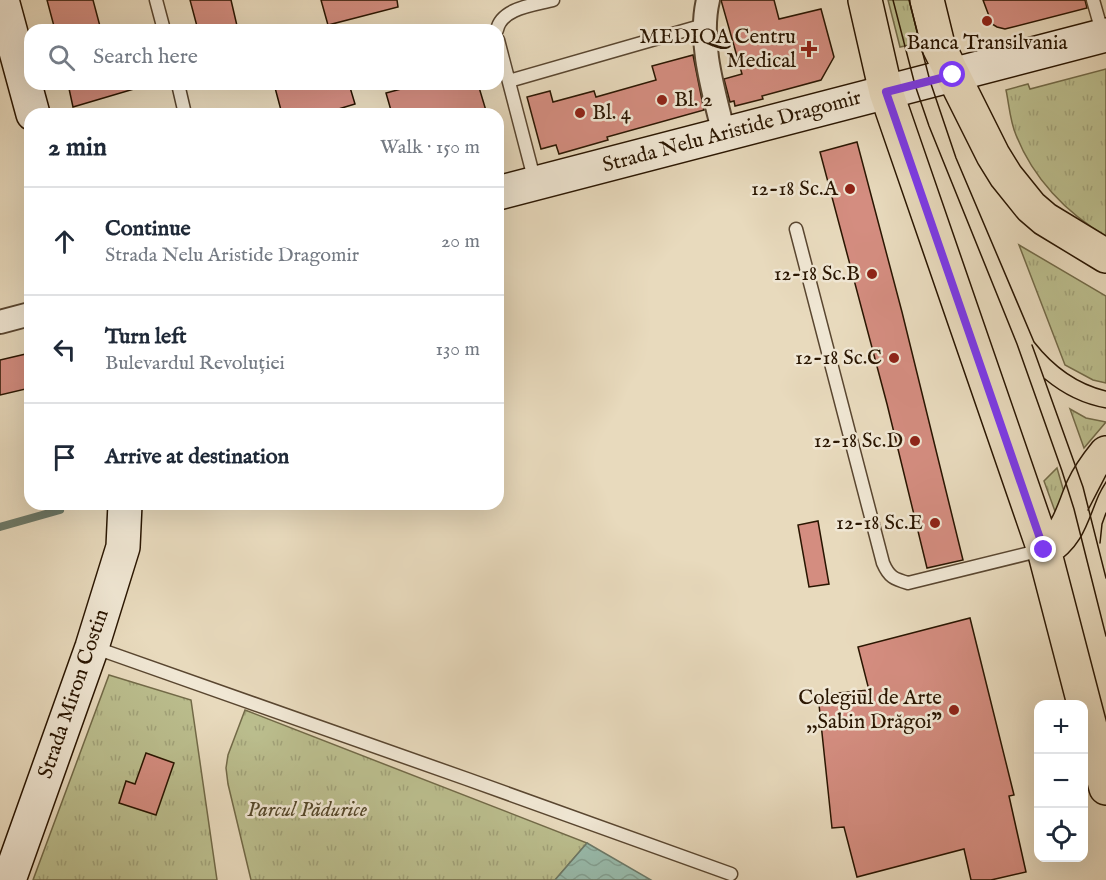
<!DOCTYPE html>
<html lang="en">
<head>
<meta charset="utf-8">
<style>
  :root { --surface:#fff; --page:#f2f2f3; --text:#1f2937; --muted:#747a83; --line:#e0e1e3 }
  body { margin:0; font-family:"IM FELL English",serif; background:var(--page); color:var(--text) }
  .controls { position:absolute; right:18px; bottom:18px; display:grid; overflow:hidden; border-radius:12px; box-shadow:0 6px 24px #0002 }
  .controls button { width:54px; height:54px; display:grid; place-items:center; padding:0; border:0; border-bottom:2px solid var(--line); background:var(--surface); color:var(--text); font:30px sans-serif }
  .stop { position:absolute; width:18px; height:18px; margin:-14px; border:4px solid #7c3aed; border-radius:50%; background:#fff }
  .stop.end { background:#7c3aed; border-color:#fff; box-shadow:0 2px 6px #0008 }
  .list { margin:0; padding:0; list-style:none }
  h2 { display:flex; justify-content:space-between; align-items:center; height:78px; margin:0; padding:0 24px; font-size:26px }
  h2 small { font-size:20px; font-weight:400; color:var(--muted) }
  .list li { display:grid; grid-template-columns:39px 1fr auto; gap:18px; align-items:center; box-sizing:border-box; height:108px; padding:0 24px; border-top:2px solid var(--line) }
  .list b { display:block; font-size:22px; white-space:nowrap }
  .list p { margin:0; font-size:20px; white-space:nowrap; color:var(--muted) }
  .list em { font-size:20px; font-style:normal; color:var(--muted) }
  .icon { flex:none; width:33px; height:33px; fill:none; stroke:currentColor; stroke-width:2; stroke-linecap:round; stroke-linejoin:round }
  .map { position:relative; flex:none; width:1106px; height:880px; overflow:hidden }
  .search { position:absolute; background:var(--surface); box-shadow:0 6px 24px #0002; left:24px; top:24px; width:480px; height:66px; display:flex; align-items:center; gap:15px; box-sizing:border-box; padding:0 21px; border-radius:18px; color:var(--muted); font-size:22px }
  .panel { position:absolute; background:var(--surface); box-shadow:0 6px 24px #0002; left:24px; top:108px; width:480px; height:402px; border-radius:18px }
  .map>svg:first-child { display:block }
  .grass { fill:url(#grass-tufts); stroke:#726a48; stroke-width:1.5 }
  .water { fill:url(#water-waves); stroke:#6c7968; stroke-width:1.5 }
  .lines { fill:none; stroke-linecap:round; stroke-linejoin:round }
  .stream { stroke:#6c7968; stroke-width:8 }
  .building { fill:#d48d80; stroke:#291501; stroke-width:1.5 }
  .lane-casing { stroke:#594630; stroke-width:15 }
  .street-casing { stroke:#594630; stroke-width:26 }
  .secondary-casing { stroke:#291501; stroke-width:36 }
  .primary-casing { stroke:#291501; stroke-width:36 }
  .lane { stroke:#f0e7d4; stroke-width:12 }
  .street { stroke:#f0e7d4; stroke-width:22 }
  .secondary { stroke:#f0e7d4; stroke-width:33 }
  .primary { stroke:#e8dabd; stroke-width:33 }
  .tram { stroke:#291501; stroke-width:1.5 }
  .route { stroke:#7c3aed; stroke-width:8 }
  .poi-dot { fill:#8f2418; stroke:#f0e7d4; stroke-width:2 }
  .labels { text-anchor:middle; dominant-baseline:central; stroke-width:5; stroke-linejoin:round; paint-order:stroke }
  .poi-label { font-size:21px; fill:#291501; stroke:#f0e7d4; text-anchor:end }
  .street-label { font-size:21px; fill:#291501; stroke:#f0e7d4 }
  .park-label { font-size:21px; font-style:italic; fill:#55482b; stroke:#f0e7d4 }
</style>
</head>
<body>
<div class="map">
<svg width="1106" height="880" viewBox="0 0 1106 880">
  <defs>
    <pattern id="grass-tufts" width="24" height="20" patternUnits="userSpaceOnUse" patternTransform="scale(1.5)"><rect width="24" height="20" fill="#bbbe8e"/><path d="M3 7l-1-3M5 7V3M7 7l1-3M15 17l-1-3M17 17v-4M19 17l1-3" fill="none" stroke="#a1a279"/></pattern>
    <pattern id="water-waves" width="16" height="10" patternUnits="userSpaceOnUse" patternTransform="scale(1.5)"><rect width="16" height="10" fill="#98bbac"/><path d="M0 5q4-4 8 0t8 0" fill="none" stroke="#83a092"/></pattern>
  </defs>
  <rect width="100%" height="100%" fill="#e8dabd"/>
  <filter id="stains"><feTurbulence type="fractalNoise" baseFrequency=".00333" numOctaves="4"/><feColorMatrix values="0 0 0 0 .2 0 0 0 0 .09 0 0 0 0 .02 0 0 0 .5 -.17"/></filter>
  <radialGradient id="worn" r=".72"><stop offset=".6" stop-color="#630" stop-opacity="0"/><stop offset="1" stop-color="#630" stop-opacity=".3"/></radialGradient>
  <!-- grass -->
  <path class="grass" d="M 888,0 L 916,0 L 927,41 L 900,47 Z
    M 1106,69 L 1106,236 C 1066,213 1033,178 1016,135 C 1010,121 1009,104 1006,90 L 1028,84 L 1030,89 Z
    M 1019,245 L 1106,296 L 1106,383 L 1093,380 L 1065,365 Z
    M 1070,409 L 1086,418 L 1106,422 L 1084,448 Z
    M 1057,468 L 1064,492 L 1056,514 L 1044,481 Z
    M 109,675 L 191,700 L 217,880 L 33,880 Z
    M 245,710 L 587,843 L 555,880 L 251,880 L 228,784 L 226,768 L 228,755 Z"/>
  <!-- water -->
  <path class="water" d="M 587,843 L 651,880 L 555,880 Z"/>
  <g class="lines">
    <!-- stream -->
    <path class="stream" d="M 0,527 L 60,510"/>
  </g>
  <!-- building -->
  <path class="building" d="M 47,0 L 93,0 L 101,30 L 55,30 Z
    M 190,0 L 231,0 L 238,30 L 198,30 Z
    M 321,0 L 397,0 L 398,7 L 328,25 Z
    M 721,0 L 774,0 L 779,19 L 821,9 L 834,57 L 821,80 L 762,96 L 763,99 L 735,106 L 734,101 L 730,102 L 724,79 L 742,74 Z
    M 983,0 L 1085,0 L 1087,8 L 1005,29 L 997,27 L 992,24 Z
    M 693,55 L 704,110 L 607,137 L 608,140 L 559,154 L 556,145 L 541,149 L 527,97 L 550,91 L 553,102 L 594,91 L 596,97 L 656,80 L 652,66 Z
    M 68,84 L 133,84 L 134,89 L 73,107 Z
    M 274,84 L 349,84 L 355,104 L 322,114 L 282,114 Z
    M 404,84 L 478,84 L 487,114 L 392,114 L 386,93 L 405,88 Z
    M 857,142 L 902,312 L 963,560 L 927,568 L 887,404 L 820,152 Z
    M 30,353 L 30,388 L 0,395 L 0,360 Z
    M 818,521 L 829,584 L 809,587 L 798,525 Z
    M 970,618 L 1014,795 L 1009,796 L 1026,872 L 991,880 L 971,880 L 964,849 L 857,877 L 844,827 L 832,828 L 818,695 L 869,690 L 858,647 Z
    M 146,753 L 174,763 L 156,815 L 119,803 L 126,781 L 135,784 Z"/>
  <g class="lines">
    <defs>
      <path id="lane" d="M 156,0 L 164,30
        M 1093,0 L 1103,35
        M 497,30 C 501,8 534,5 553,0
        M 498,40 L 535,182
        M 509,81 L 704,25
        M 178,84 L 185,114
        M 796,229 L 883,563 C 889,577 894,579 908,583 L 1042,550
        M 93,647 L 467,779 L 731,874"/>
      <path id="street" d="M 708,0 C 698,42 714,93 724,134
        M 0,322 L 30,314"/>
      <path id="secondary" d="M 2,0 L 33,114
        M 498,193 L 1106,35
        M 9,880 L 92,647 L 123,547 L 125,504"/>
      <path id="primary" d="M 865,0 L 886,92 L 1044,550 L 1106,788
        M 927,0 L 938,45 L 993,155 L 1006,176 L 1031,207 L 1045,219 L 1106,256
        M 1044,550 C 1069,535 1072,513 1083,488 C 1089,475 1097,464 1106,453"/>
    </defs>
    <!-- lane casing -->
    <use href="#lane" class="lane-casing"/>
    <!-- street casing -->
    <use href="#street" class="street-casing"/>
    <!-- secondary casing -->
    <use href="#secondary" class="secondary-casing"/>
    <!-- primary casing -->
    <use href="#primary" class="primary-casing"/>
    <!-- lane -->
    <use href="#lane" class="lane"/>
    <!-- street -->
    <use href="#street" class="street"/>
    <!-- secondary -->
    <use href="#secondary" class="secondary"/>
    <!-- primary -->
    <use href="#primary" class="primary"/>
    <!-- tram -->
    <path class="tram" d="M 893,0 L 915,85 L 929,126 L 1017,344 L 1062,471 L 1074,509 L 1106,636
      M 909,0 L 930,81 L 956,158 L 1034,342 C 1052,365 1077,384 1106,391
      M 1032,345 L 1083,487 L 1106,578
      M 1045,379 C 1063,394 1083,404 1106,408
      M 1088,510 L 1106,475
      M 1100,543 L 1102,524 L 1106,513"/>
  </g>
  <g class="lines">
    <!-- route -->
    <path class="route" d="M 953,75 L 886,92 L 1044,550"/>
  </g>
  <!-- markers -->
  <g class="poi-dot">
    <circle cx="987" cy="21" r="6"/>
    <path d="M806 40h6v6h6v6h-6v6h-6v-6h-6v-6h6z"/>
    <circle cx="662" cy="100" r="6"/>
    <circle cx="580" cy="113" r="6"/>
    <circle cx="850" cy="189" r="6"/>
    <circle cx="872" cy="274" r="6"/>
    <circle cx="894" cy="358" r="6"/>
    <circle cx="915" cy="441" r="6"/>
    <circle cx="935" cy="523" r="6"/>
    <circle cx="954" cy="710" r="6"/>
  </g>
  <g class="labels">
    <!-- poi labels -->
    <g class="poi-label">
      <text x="796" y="37">MEDIQA Centru<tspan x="796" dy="24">Medical</tspan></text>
      <text x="987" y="43" text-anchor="middle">Banca Transilvania</text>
      <text x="674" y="100" text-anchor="start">Bl. 2</text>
      <text x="592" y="113" text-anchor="start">Bl. 4</text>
      <text x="838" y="189">12-18 Sc.A</text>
      <text x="860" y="274">12-18 Sc.B</text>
      <text x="882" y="358">12-18 Sc.C</text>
      <text x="903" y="441">12-18 Sc.D</text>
      <text x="923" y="523">12-18 Sc.E</text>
      <text x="942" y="698">Colegiul de Arte<tspan x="942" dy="24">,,Sabin Drăgoi"</tspan></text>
    </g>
    <!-- street labels -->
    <g class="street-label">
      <text transform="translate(732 132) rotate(-15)">Strada Nelu Aristide Dragomir</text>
      <text transform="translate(74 694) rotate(-71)">Strada Miron Costin</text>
    </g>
    <!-- park labels -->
    <g class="park-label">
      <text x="307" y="810">Parcul Pădurice</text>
    </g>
  </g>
  <rect width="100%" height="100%" filter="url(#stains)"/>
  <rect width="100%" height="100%" fill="url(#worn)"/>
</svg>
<div class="controls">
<button>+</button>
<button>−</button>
<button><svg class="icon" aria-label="locate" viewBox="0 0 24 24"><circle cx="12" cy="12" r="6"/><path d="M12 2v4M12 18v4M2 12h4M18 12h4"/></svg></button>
</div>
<div class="stop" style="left:953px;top:75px"></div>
<div class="stop end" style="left:1044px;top:550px"></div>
<div class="search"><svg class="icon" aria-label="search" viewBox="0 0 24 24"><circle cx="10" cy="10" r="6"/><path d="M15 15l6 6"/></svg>Search here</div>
<section class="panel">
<h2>2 min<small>Walk · 150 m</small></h2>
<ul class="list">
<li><svg class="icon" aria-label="ahead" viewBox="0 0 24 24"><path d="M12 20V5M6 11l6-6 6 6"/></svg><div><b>Continue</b><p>Strada Nelu Aristide Dragomir</p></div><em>20 m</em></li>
<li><svg class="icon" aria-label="left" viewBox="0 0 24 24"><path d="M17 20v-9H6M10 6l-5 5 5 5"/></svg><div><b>Turn left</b><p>Bulevardul Revoluției</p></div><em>130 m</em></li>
<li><svg class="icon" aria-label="arrive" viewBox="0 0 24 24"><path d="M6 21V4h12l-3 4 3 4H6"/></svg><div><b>Arrive at destination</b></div></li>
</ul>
</section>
</div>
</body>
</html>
